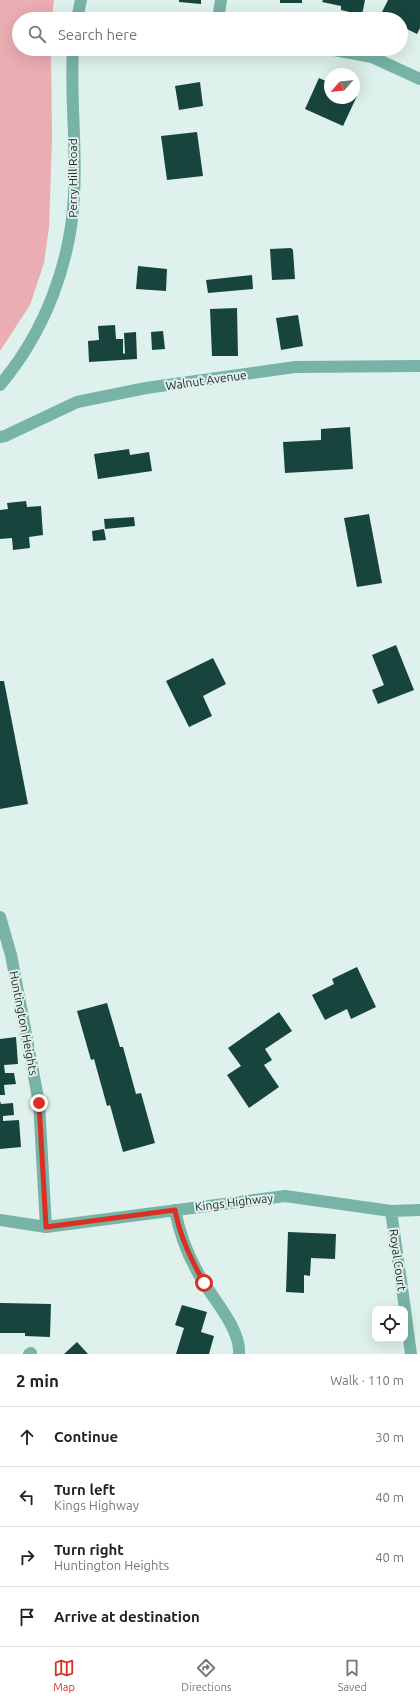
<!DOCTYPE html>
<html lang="en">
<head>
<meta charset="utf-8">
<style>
  :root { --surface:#fff; --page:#f6f6f6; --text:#222; --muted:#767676; --line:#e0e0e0; --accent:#d93025 }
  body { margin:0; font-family:Ubuntu,sans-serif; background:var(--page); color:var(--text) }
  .controls { position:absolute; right:12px; bottom:12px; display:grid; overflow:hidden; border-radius:8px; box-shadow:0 4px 16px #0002 }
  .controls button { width:36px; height:36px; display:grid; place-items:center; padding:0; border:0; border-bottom:1px solid var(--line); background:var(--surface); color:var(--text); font:20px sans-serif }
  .compass { position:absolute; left:324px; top:68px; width:36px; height:36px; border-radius:50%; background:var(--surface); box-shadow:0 4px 16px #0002; rotate:242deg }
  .stop { position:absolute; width:12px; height:12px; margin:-9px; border:3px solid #d93025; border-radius:50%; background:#fff }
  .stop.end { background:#d93025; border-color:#fff; box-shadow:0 1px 4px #0008 }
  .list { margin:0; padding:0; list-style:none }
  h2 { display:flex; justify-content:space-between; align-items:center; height:52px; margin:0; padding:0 16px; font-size:17px }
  h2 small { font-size:13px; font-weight:400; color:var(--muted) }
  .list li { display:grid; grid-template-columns:26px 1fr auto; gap:12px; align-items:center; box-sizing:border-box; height:60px; padding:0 16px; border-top:1px solid var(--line) }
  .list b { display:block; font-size:15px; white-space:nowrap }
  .list p { margin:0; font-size:13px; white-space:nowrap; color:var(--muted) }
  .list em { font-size:13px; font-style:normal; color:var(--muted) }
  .icon { flex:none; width:22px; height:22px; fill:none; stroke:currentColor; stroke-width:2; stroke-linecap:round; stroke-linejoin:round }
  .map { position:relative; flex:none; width:420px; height:1354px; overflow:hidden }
  .search { position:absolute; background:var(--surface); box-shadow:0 4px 16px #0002; left:12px; right:12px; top:12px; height:44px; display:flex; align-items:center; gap:10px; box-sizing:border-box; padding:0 14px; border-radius:22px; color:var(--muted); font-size:15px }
  .sheet { height:292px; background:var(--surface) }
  nav { display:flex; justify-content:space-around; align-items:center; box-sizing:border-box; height:56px; border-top:1px solid var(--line); background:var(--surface); font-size:11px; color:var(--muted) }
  nav a { display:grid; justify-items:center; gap:2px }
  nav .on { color:var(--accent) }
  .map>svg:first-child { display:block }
  .green { fill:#eaadb2 }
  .building { fill:#17453d }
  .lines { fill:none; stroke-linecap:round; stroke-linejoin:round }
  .minor { stroke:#77b3a6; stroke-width:12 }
  .route { stroke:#d93025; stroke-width:5 }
  .labels { text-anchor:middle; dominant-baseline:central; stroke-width:4; stroke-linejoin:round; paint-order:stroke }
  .street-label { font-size:12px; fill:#232a29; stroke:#dff1ec }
</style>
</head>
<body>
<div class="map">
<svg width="420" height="1354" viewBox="0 0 420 1354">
  <rect width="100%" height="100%" fill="#dff1ec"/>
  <!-- green -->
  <path class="green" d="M 0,0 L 54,0 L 52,19 L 19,19 L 19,49 L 51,49 L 52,139 L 49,227 L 44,263 L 30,305 L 0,351 Z"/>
  <!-- building -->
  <path class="building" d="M 179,0 L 201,0 L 201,4 L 179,2 Z
    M 280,0 L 302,0 L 302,3 L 280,3 Z
    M 323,0 L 365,0 L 362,15 L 341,10 L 341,6 L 322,2 Z
    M 388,0 L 420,0 L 420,28 L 417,34 L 401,26 L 401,19 L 396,19 L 382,12 Z
    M 319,78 L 330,83 L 330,98 L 354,98 L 354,94 L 357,96 L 343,126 L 305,109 Z
    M 200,82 L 203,106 L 179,110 L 175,86 Z
    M 197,132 L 203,176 L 167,180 L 161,136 Z
    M 291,248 L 293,250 L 295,279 L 272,280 L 270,249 Z
    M 138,266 L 167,269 L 166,291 L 136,289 Z
    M 252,275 L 253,289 L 208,293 L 206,280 Z
    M 237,308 L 238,356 L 212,356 L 210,309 Z
    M 298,315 L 303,346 L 281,350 L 276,318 Z
    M 115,325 L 116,339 L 123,339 L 123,353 L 125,354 L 124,333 L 136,332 L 137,359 L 89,362 L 88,341 L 99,340 L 98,326 Z
    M 163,331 L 165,349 L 152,350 L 151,332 Z
    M 350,427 L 353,469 L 285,473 L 283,442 L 321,440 L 321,429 Z
    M 129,449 L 130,455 L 149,452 L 152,471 L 98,479 L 94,454 Z
    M 26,501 L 27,507 L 41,506 L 43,535 L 29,537 L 30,548 L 13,550 L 12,538 L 0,539 L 0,510 L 8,509 L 7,503 Z
    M 369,514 L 382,583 L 357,587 L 344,518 Z
    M 134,517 L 135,526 L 105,529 L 104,519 Z
    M 104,529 L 106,540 L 93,541 L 92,531 Z
    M 396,645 L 414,690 L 378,704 L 372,690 L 384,685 L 372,655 Z
    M 213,658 L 226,684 L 203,696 L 212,716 L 189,727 L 166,681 Z
    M 0,681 L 4,681 L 28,804 L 0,809 Z
    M 357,967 L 376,1007 L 351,1019 L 347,1009 L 325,1020 L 312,995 L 334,984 L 332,979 Z
    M 107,1003 L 120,1047 L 123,1047 L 136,1094 L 141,1093 L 155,1143 L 123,1152 L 110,1105 L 107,1106 L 94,1059 L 91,1060 L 77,1011 Z
    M 279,1012 L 292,1031 L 265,1049 L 272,1060 L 264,1065 L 279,1087 L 249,1108 L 227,1075 L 241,1066 L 228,1048 Z
    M 16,1037 L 18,1064 L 4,1065 L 5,1073 L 14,1073 L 16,1084 L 4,1085 L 5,1095 L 0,1095 L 0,1039 Z
    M 0,1101 L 1,1104 L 13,1103 L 14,1115 L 3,1116 L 3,1121 L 19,1120 L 21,1147 L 0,1149 Z
    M 288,1232 L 336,1234 L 335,1259 L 311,1258 L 310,1276 L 304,1275 L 304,1293 L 286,1292 Z
    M 0,1303 L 51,1304 L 50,1337 L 25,1336 L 25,1333 L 0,1333 Z
    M 182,1305 L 207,1312 L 201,1332 L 214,1336 L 209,1354 L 176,1354 L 184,1328 L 175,1325 Z
    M 77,1342 L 88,1354 L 64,1354 Z"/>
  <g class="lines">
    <!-- minor -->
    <path class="minor" d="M 77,19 L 81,0
      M 218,19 L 221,0
      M 329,49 L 372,57 L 420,79
      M 0,385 C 44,333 71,264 74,195 C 77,147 70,98 73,49
      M 0,437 L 5,436 L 77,402 L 146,388 L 295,367 L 420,366
      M 0,917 L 11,955 L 39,1103 L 46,1227
      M 175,1210 C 180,1236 190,1261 204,1283 C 216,1302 241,1331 239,1354
      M 391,1211 L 405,1309
      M 0,1220 L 46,1227 L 285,1196 L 391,1211 L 420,1210
      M 405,1310 L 411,1354
      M 29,1354 L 31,1353"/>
  </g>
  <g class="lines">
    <!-- route -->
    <path class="route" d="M 39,1103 L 46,1227 L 175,1210 C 180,1237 191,1259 204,1283"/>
  </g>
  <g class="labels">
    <!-- street labels -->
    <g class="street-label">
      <text transform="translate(72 178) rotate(-90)">Perry Hill Road</text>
      <text transform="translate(206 380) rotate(-8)">Walnut Avenue</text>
      <text transform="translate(24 1023) rotate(79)">Huntington Heights</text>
      <text transform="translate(234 1202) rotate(-7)">Kings Highway</text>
      <text transform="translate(398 1260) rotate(82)">Royal Court</text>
    </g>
  </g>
</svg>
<div class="controls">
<button><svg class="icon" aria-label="locate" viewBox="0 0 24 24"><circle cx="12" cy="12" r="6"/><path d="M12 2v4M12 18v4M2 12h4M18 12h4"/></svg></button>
</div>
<svg class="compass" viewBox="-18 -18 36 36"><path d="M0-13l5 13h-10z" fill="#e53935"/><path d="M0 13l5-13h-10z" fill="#767676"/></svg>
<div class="stop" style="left:204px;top:1283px"></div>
<div class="stop end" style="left:39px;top:1103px"></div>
<div class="search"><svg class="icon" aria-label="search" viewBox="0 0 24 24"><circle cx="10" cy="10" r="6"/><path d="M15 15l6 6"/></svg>Search here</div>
</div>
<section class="sheet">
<h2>2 min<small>Walk · 110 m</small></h2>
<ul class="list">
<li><svg class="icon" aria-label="ahead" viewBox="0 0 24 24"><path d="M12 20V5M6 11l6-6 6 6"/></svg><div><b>Continue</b></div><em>30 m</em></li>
<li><svg class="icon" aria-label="left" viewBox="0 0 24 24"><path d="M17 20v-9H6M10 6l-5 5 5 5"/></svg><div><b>Turn left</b><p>Kings Highway</p></div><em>40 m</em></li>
<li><svg class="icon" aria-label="right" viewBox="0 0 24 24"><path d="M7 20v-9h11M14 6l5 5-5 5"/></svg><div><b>Turn right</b><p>Huntington Heights</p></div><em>40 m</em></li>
<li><svg class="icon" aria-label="arrive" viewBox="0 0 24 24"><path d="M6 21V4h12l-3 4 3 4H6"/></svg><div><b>Arrive at destination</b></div></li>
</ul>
</section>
<nav>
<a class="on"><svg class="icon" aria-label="map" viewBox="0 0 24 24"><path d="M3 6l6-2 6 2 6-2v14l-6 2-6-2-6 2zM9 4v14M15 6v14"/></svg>Map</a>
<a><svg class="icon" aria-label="directions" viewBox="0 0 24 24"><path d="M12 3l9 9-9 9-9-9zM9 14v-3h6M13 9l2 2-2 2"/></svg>Directions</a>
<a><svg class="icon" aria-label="saved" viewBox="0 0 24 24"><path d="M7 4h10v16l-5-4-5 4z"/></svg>Saved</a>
</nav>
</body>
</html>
